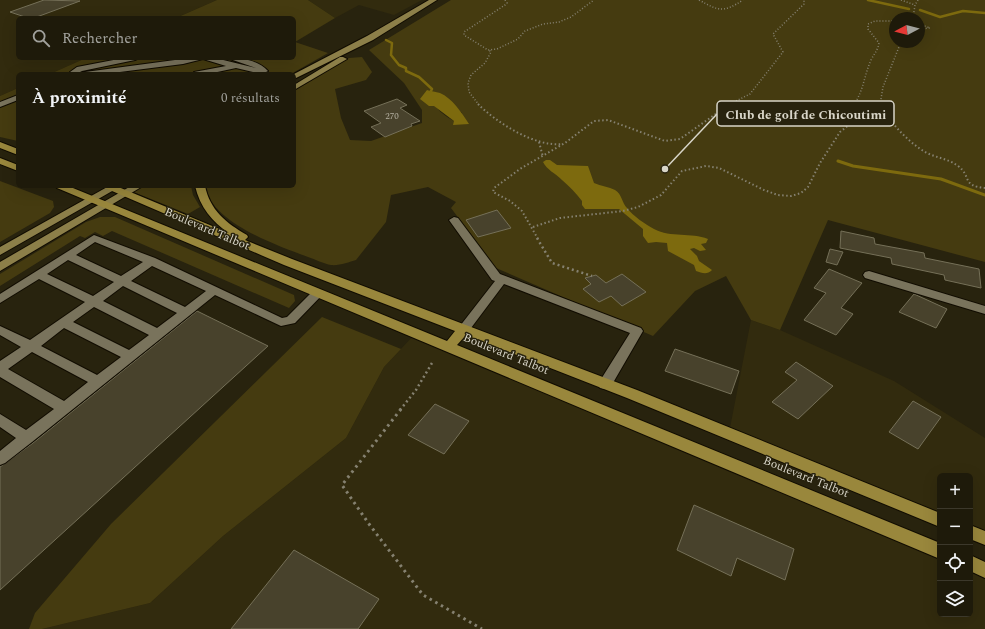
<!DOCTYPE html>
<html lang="fr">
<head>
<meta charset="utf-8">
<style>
  :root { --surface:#1e1a0a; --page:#262313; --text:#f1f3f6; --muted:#a1a19c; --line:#3c382b }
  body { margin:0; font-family:Spectral,serif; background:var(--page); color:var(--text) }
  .controls { position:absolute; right:12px; bottom:12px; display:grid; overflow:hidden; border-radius:6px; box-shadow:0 4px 16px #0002 }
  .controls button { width:36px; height:36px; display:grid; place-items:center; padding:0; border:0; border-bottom:1px solid var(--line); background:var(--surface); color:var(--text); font:20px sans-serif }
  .compass { position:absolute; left:889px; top:12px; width:36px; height:36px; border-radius:50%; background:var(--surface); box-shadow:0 4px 16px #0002; rotate:263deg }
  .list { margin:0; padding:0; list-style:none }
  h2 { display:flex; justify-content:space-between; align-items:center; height:52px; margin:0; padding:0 16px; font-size:17px }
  h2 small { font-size:13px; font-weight:400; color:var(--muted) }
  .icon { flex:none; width:22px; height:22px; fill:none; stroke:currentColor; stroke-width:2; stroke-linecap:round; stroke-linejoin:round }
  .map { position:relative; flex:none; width:985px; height:629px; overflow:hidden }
  .search { position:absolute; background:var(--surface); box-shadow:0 4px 16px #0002; left:16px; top:16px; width:280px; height:44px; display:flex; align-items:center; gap:10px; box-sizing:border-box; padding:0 14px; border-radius:6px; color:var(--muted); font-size:15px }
  .panel { position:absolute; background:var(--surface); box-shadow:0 4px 16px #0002; left:16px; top:72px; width:280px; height:116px; border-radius:6px }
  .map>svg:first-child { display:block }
  .built { fill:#322b0e }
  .green { fill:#453b10; fill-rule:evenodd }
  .water { fill:#7d6a0e }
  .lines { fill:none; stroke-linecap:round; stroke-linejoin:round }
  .stream-far1 { stroke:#7d6a0e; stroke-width:2.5 }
  .stream { stroke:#7d6a0e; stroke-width:3 }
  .building { fill:#48422c; stroke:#757058 }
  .minor-casing { stroke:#110c00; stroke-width:2 }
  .major-casing { stroke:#110c00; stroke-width:2 }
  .highway-casing { stroke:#110c00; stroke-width:2 }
  .path-far3 { stroke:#858170; stroke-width:1.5; stroke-dasharray:1 2; stroke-linecap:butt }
  .path-far2 { stroke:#858170; stroke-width:2; stroke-dasharray:1.5 2.5; stroke-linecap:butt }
  .path-far1 { stroke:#858170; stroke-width:2.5; stroke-dasharray:2 3; stroke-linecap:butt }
  .path { stroke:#858170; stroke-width:3; stroke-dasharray:2.5 4; stroke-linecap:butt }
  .minor { fill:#79735c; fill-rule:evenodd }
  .major { fill:#8c7f49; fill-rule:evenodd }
  .highway { fill:#99873c; fill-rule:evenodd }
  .labels { text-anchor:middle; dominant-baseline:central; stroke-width:3; stroke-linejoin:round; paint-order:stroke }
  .far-number-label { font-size:9px; fill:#b4b0a1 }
  .street-label { font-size:12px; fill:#d8d5c8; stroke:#28230e }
  .leader { fill:none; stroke:#d8d5c8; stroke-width:1.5 }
  .callout-dot { fill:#d8d5c8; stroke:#28230e; stroke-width:1.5 }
  .callout { fill:#28230e; stroke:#d8d5c8; stroke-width:1.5 }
  .callout-label { font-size:13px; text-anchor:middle; font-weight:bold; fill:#d8d5c8 }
</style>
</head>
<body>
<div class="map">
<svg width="985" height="629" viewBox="0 0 985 629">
  <rect width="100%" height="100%" fill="#28230e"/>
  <!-- built -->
  <path class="built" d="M 0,0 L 217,0 L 176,18 L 18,18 L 18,58 L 86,58 L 50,74 L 18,74 L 18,88 L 0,96 Z
    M 308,0 L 422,0 L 394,15 L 359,5 L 335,18 Z
    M 751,320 L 780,330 L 894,381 L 985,438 L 985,538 L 970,532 L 970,476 L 940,476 L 940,520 L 729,433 Z
    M 415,334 L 940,551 L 940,614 L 970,614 L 970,563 L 985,570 L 985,629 L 42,629 L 150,603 L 223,536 L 346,438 L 384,367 Z"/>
  <!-- green -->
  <path class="green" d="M 217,0 L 308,0 L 335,18 L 295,42 L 328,53 L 291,74 L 50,74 L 86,58 L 294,58 L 294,18 L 176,18 Z
    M 451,0 L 985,0 L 985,262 L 828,220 L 780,330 L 751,320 L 726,276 L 695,291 L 653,336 L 496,268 L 451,208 L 456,202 L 428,187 L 391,195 L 386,222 L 356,260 C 349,262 339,266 331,265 C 324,264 315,259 308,257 C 278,246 210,222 205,186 L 294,186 L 294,91 L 349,58 L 362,57 L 372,72 L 366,80 L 335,89 L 341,118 L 350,140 L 371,141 L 422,123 L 422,110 L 404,83 L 369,50 ZM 895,18 L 919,18 L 919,42 L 895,42 ZM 427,90 L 441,94 L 462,113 L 454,121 C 438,112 434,106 427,90 Z
    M 18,88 L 18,141 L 0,137 L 0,96 Z
    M 0,181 L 53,201 L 54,207 L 50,213 L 0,242 Z
    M 139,186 L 191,186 L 193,195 L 200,207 L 188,214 L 131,191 Z
    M 100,217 L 115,217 L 294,295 L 295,301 L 289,308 L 112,231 L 103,236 L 95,232 L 85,238 L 80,236 L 0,286 L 0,274 L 86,222 Z
    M 322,317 L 401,349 L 384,367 L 346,438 L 223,536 L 150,603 L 42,629 L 29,629 L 35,613 L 111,524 Z"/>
  <!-- water -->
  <path class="water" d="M 427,90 C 431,91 436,92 440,93 C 452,98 462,113 469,124 L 453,125 L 454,121 L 434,106 L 429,106 L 420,99 Z
    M 546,160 L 550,160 L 557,165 L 588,166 L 594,183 C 601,186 609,187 615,190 C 622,194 622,203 627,208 C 633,216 645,224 654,229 C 671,238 691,232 708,239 L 706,243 L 701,244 L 706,250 L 700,251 L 694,248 L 690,249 L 697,256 L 699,261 L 712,270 C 707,275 702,273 696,271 L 694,265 L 668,251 L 667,243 L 656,242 L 648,243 L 643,236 L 643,229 L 619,209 L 585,209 L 582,205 L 582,201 C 576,193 569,186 562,180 C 555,173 547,170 543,162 Z"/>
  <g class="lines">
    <!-- stream-far1 -->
    <path class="stream-far1" d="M 868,0 L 909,9
      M 920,10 L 940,17 L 963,11 L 985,13
      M 386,40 L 392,43 L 391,55 L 399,65 L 406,68 L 406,71 L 419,77 L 432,89 L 431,91"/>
    <!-- stream -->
    <path class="stream" d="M 838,161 L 853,166 L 941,179 L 985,195"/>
  </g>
  <!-- building -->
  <path class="building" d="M 44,0 L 80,1 L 34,18 L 28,18 L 10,12 Z
    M 397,99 L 407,105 L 400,108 L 420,121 L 411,124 L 412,126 L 385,137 L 371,127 L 381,123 L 364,111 Z
    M 497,210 L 511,228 L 478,237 L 466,220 Z
    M 841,231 L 874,238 L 875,244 L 924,253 L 925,258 L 979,269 L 981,288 L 945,280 L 944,275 L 892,264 L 891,258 L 840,248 Z
    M 830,249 L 843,252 L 837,265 L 826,262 Z
    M 829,269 L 862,283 L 841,308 L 853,314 L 836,335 L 804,320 L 826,293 L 814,288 Z
    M 622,274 L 646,292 L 622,306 L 611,296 L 599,302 L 583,289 L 591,284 L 585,278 L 596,275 L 606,283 Z
    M 914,294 L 947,309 L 936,328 L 899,312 Z
    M 197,311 L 268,346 L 0,590 L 0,467 L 33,443 Z
    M 675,349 L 739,371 L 731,394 L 665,371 Z
    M 796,362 L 833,386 L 798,419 L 772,402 L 797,380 L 785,372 Z
    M 913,401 L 941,417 L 918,449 L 889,432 Z
    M 435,404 L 469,421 L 444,454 L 408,435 Z
    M 694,505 L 794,549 L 785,580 L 737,558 L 731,576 L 677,550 Z
    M 294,550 L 379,599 L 358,629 L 231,629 Z"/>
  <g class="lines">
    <defs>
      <path id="minor" d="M 124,58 L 139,58 L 135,60 L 82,71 L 78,73 L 79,74 L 71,74 L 70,72 L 77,67 Z
        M 190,58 L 215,58 L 256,68 L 227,58 C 242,58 258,60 268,71 L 264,73 L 253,72 L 236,68 L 208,74 L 193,74 L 194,72 L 226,66 L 203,59 L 183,64 L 104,74 L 81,74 L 85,72 Z
        M 18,95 L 18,100 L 0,107 L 0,102 Z
        M 454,217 L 458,218 L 500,274 L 641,328 L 643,331 L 610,388 L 605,389 L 600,388 L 598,384 L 630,333 L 504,284 L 468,332 L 464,333 L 460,332 L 458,329 L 460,326 L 495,281 L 492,280 L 449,220 Z
        M 94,235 L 155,258 L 282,318 L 287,317 L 314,290 L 322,290 L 324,293 L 295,323 L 281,326 L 215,295 L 32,442 L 5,463 L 0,465 L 0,451 L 16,438 L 0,427 L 0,414 L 26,430 L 54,409 L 0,377 L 0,361 L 21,347 L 0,335 L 0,326 L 30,340 L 85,302 L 39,279 L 0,303 L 0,294 ZM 95,242 L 143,262 L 121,276 L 76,255 ZM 68,260 L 114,282 L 93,296 L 47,274 ZM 152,266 L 206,291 L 185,307 L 131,281 ZM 123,286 L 177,313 L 157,328 L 103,301 ZM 94,307 L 149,335 L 129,350 L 73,322 ZM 64,328 L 121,357 L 97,375 L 41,346 ZM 32,352 L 88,382 L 64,401 L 8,369 Z
        M 869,271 L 985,306 L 985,314 L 865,278 L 863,275 L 865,272 Z"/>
      <path id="major" d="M 429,0 L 437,0 L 373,40 L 294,79 L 294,74 L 367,36 Z
        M 340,57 L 343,57 L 347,59 L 294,90 L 294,85 Z
        M 109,186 L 121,186 L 0,255 L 0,247 Z
        M 131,186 L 143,186 L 0,271 L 0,262 Z"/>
      <path id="highway" d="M 0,142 L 18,149 L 18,155 L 0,148 Z
        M 0,158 L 18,165 L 18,171 L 0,164 Z
        M 55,186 L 68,186 L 447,341 L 455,331 L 284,265 L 105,188 L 103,186 L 116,186 L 229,233 C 212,222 200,207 195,186 L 205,186 C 210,210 226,223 247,235 L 248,237 L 245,240 L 292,259 L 637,390 L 940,513 L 940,527 L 627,398 L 466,335 L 457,345 L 940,543 L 940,559 L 57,188 Z
        M 970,525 L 985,531 L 985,545 L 970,539 Z
        M 970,555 L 985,562 L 985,578 L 970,571 Z"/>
    </defs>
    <!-- minor casing -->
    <use href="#minor" class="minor-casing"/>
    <!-- major casing -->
    <use href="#major" class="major-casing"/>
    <!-- highway casing -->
    <use href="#highway" class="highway-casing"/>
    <!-- path-far3 -->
    <path class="path-far3" d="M 505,0 L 507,3 L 505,5 L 464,32 L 464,35 L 488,50 L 497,49 L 518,39 L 525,31 L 543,24 L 559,22 L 571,17 L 594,0
      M 699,0 C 719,11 723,13 743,0
      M 901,0 L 915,5
      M 913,18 L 915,5 L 918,0
      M 919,24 L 930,28 L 919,29
      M 479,105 L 469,92 L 468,83 L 471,75 L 485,63 L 491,52 L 489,50
      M 728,105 L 750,94 L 783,52 L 773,34 L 804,4 L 804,0
      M 854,105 C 864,89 864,76 871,60 C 874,54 878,50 879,43 L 868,29 L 868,24 L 875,21 L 895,21
      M 880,105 L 883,87 L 901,42"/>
    <!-- path-far2 -->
    <path class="path-far2" d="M 478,104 C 497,123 535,147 562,144
      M 855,104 L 850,111 L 856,119
      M 880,107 C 893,124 907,142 927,153 C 937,158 949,159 958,166 C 972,176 961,186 985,188
      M 539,142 L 543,157
      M 533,227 L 560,218 L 623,211 L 638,207 L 661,195 L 682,171 L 706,166 L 719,168 L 764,190 L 778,195 L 791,196 L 801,193 L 808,187 L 820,163 L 840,132 L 856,119 L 876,111 L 880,107 L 880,104
      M 538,239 L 522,211 L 510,201 L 493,192 L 494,188 L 520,169 L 565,143 L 594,121 L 608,120 L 665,141 L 680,139 L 730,104"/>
    <!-- path-far1 -->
    <path class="path-far1" d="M 537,238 L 552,263 L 592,276
      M 400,410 L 416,390 L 432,363"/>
    <!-- path -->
    <path class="path" d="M 401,409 L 342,485 L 369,524 L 423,595 L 482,629"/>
    <!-- minor -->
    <use href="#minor" class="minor"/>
    <!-- major -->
    <use href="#major" class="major"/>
    <!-- highway -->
    <use href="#highway" class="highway"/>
  </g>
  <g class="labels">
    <!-- far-number labels -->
    <g class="far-number-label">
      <text x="392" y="116">270</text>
    </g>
    <!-- street labels -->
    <g class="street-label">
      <text transform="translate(207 229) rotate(23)">Boulevard Talbot</text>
      <text transform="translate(506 354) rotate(22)">Boulevard Talbot</text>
      <text transform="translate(806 477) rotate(22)">Boulevard Talbot</text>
    </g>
  </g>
  <!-- callouts -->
  <path class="leader" d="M665 169L717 114"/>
  <circle class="callout-dot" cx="665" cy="169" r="4"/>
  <rect class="callout" x="717" y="101" width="177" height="25" rx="4"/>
  <g class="callout-label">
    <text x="806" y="119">Club de golf de Chicoutimi</text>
  </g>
</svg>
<div class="controls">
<button>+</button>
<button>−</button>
<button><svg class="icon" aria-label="locate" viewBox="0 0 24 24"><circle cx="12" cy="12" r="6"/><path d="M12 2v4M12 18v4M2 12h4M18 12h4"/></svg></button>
<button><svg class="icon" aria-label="layers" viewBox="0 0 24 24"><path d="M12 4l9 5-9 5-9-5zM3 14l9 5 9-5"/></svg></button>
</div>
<svg class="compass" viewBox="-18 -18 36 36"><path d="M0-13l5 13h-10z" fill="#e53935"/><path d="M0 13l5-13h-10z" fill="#a1a19c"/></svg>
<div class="search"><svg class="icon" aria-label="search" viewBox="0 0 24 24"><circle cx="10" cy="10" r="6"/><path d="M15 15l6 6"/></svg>Rechercher</div>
<section class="panel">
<h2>À proximité<small>0 résultats</small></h2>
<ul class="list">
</ul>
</section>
</div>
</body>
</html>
